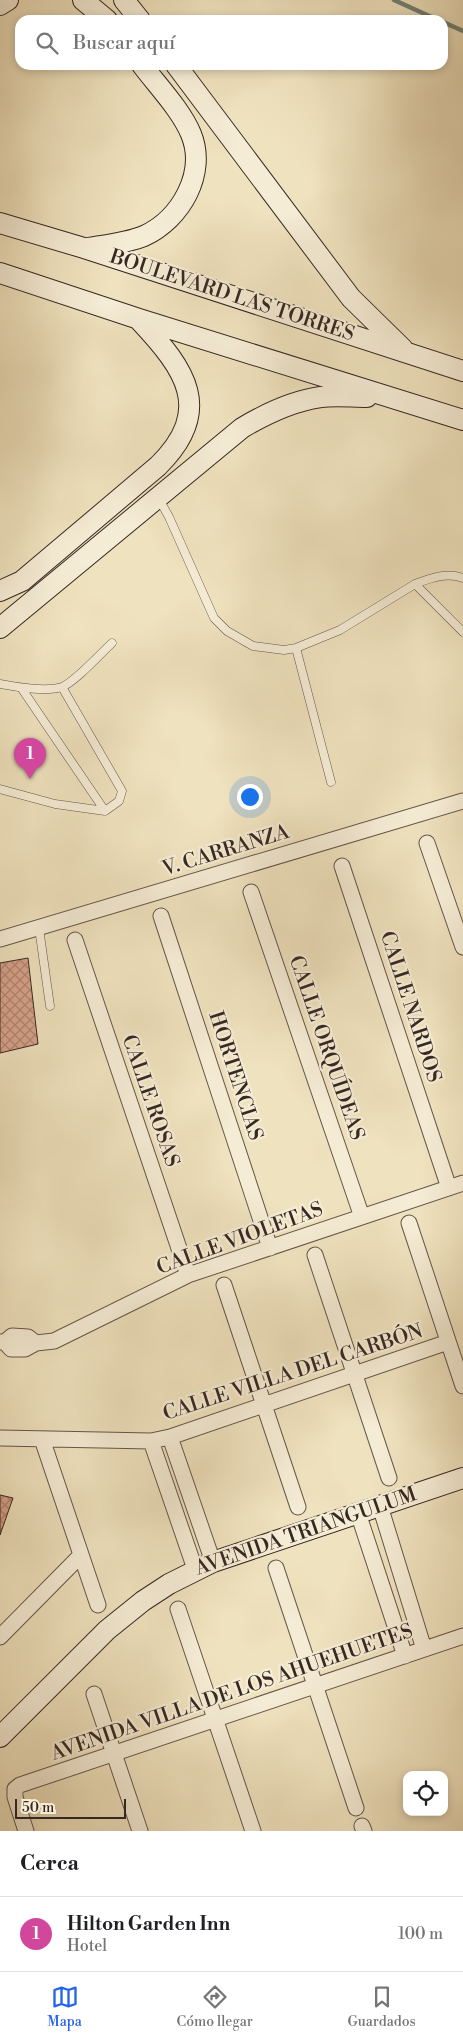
<!DOCTYPE html>
<html lang="es">
<head>
<meta charset="utf-8">
<style>
  :root { --surface:#fff; --page:#f6f6f6; --text:#202124; --muted:#757577; --line:#e0e0e0; --accent:#2563eb }
  body { margin:0; font-family:"Libre Bodoni",serif; background:var(--page); color:var(--text) }
  .controls { position:absolute; right:15px; bottom:15px; display:grid; overflow:hidden; border-radius:10px; box-shadow:0 2px 8px #0003 }
  .controls button { width:45px; height:45px; display:grid; place-items:center; padding:0; border:0; border-bottom:1px solid var(--line); background:var(--surface); color:var(--text); font:25px sans-serif }
  .scale { position:absolute; left:15px; bottom:12px; width:111px; box-sizing:border-box; padding-left:5px; border:2px solid #362823; border-top:0; font-size:14px; line-height:18px; white-space:nowrap; color:#362823; -webkit-text-stroke:4px #f5ecd5; paint-order:stroke }
  .you { position:absolute; left:249px; top:796px; width:18px; height:18px; margin:-12px; border:4px solid #fff; border-radius:50%; background:#1a73e8; box-shadow:0 0 0 8px #1a73e833 }
  .badge { display:grid; place-items:center; width:32px; height:32px; border-radius:50%; background:var(--accent); color:#fff; font-size:16px; font-weight:700 }
  .pin { position:absolute; translate:-50% -41px; filter:drop-shadow(0 1px 2px #0008) }
  .pin::after { content:''; position:absolute; top:26px; width:18px; height:15px; background:inherit; clip-path:polygon(0 0,100% 0,50% 100%) }
  .list { margin:0; padding:0; list-style:none }
  h2 { display:flex; justify-content:space-between; align-items:center; height:65px; margin:0; padding:0 20px; font-size:21px }
  h2 small { font-size:16px; font-weight:400; color:var(--muted) }
  .list li { display:grid; grid-template-columns:32px 1fr auto; gap:15px; align-items:center; box-sizing:border-box; height:75px; padding:0 20px; border-top:1px solid var(--line) }
  .list b { display:block; font-size:19px; white-space:nowrap }
  .list p { margin:0; font-size:16px; white-space:nowrap; color:var(--muted) }
  .list em { font-size:16px; font-style:normal; color:var(--muted) }
  .icon { flex:none; width:28px; height:28px; fill:none; stroke:currentColor; stroke-width:2; stroke-linecap:round; stroke-linejoin:round }
  .map { position:relative; flex:none; width:463px; height:1831px; overflow:hidden }
  .search { position:absolute; background:var(--surface); box-shadow:0 2px 8px #0003; left:15px; right:15px; top:15px; height:55px; display:flex; align-items:center; gap:12px; box-sizing:border-box; padding:0 18px; border-radius:15px; color:var(--muted); font-size:19px }
  .sheet { height:140px; background:var(--surface) }
  nav { display:flex; justify-content:space-around; align-items:center; box-sizing:border-box; height:70px; border-top:1px solid var(--line); background:var(--surface); font-size:14px; color:var(--muted) }
  nav a { display:grid; justify-items:center; gap:2px }
  nav .on { color:var(--accent) }
  .map>svg:first-child { display:block }
  .lines { fill:none; stroke-linecap:round; stroke-linejoin:round }
  .stream { stroke:#728277; stroke-width:4.5 }
  .building { fill:url(#building-cross-hatch); stroke:#362823 }
  .lane-casing { stroke:#64564a; stroke-width:9 }
  .street-casing { stroke:#64564a; stroke-width:17 }
  .secondary-casing { stroke:#362823; stroke-width:22 }
  .lane { stroke:#f5ecd5; stroke-width:8 }
  .street { stroke:#f5ecd5; stroke-width:15 }
  .secondary { stroke:#f5ecd5; stroke-width:20 }
  .labels { text-anchor:middle; dominant-baseline:central; stroke-width:4.5; stroke-linejoin:round; paint-order:stroke }
  .street-label { font-size:20px; fill:#362823; stroke:#f5ecd5 }
</style>
</head>
<body>
<div class="map">
<svg width="463" height="1831" viewBox="0 0 463 1831">
  <defs>
    <pattern id="building-cross-hatch" width="8" height="8" patternUnits="userSpaceOnUse" patternTransform="scale(1.25)"><rect width="8" height="8" fill="#d8a38b"/><path d="M0 0l8 8M0 8l8-8" fill="none" stroke="#b08571"/></pattern>
  </defs>
  <rect width="100%" height="100%" fill="#efe2be"/>
  <filter id="stains"><feTurbulence type="fractalNoise" baseFrequency=".004" numOctaves="4"/><feColorMatrix values="0 0 0 0 .2 0 0 0 0 .09 0 0 0 0 .02 0 0 0 .5 -.17"/></filter>
  <radialGradient id="worn" r=".72"><stop offset=".6" stop-color="#630" stop-opacity="0"/><stop offset="1" stop-color="#630" stop-opacity=".3"/></radialGradient>
  <g class="lines">
    <!-- stream -->
    <path class="stream" d="M 394,0 L 438,20
      M 443,22 L 463,31"/>
  </g>
  <!-- building -->
  <path class="building" d="M 28,958 L 38,1044 L 0,1053 L 0,963 Z
    M 0,1495 L 13,1498 L 0,1535 Z"/>
  <g class="lines">
    <defs>
      <path id="lane" d="M 159,499 L 169,517 L 214,618 L 227,631 L 253,646 L 284,650 L 296,648 L 340,630 L 415,584 L 463,632
        M 415,584 C 431,578 446,572 463,578
        M 296,648 L 331,782
        M 0,684 C 15,687 47,692 62,687 C 75,682 101,653 112,643
        M 22,689 L 105,811 L 119,801 L 122,791 L 62,687
        M 0,789 L 55,804 L 105,811
        M 39,928 L 50,1006"/>
      <path id="street" d="M 427,843 L 463,947
        M 342,866 L 449,1188
        M 251,892 L 362,1217
        M 161,916 L 270,1248
        M 0,939 L 463,801
        M 75,940 L 188,1275
        M 409,1223 L 463,1386
        M 315,1255 L 389,1478
        M 224,1285 L 298,1507
        M 0,1342 L 5,1342 L 12,1336 L 28,1337 L 36,1343
        M 5,1342 L 11,1349 L 25,1349 L 36,1343 L 54,1341 L 188,1275 L 463,1183
        M 170,1437 L 213,1562
        M 0,1438 L 151,1441 L 170,1437 L 448,1342
        M 42,1439 L 98,1605
        M 151,1441 L 195,1569
        M 380,1506 L 424,1649
        M 358,1513 L 405,1656
        M 276,1568 L 356,1808
        M 178,1609 L 253,1831
        M 0,1637 L 81,1555
        M 94,1694 L 140,1831
        M 362,1826 L 364,1831
        M 26,1831 L 15,1797 L 15,1789 L 20,1785 L 463,1636"/>
      <path id="secondary" d="M 83,0 L 107,20
        M 124,0 L 140,20
        M 0,5 L 8,0
        M 176,65 L 351,298 L 403,349
        M 0,223 L 84,248 L 463,371
        M 88,248 C 107,245 127,243 144,236 C 181,219 207,173 191,134 C 181,110 157,85 142,65
        M 0,273 L 139,319 L 463,420
        M 0,591 L 22,581 L 158,466 C 215,410 185,369 140,321
        M 0,628 L 242,428 C 267,413 292,401 321,397 C 336,395 352,397 367,397
        M 0,1737 L 107,1630 L 143,1601 L 169,1584 L 213,1562 L 463,1478"/>
    </defs>
    <!-- lane casing -->
    <use href="#lane" class="lane-casing"/>
    <!-- street casing -->
    <use href="#street" class="street-casing"/>
    <!-- secondary casing -->
    <use href="#secondary" class="secondary-casing"/>
    <!-- lane -->
    <use href="#lane" class="lane"/>
    <!-- street -->
    <use href="#street" class="street"/>
    <!-- secondary -->
    <use href="#secondary" class="secondary"/>
  </g>
  <g class="labels">
    <!-- street labels -->
    <g class="street-label">
      <text transform="translate(232 296) rotate(18)">BOULEVARD LAS TORRES</text>
      <text transform="translate(226 851) rotate(-17)">V. CARRANZA</text>
      <text transform="translate(410 1007) rotate(72)">CALLE NARDOS</text>
      <text transform="translate(326 1048) rotate(71)">CALLE ORQUÍDEAS</text>
      <text transform="translate(235 1076) rotate(72)">HORTENCIAS</text>
      <text transform="translate(150 1101) rotate(71)">CALLE ROSAS</text>
      <text transform="translate(240 1239) rotate(-20)">CALLE VIOLETAS</text>
      <text transform="translate(293 1373) rotate(-18)">CALLE VILLA DEL CARBÓN</text>
      <text transform="translate(306 1532) rotate(-19)">AVENIDA TRIANGULUM</text>
      <text transform="translate(232 1693) rotate(-19)">AVENIDA VILLA DE LOS AHUEHUETES</text>
    </g>
  </g>
  <rect width="100%" height="100%" filter="url(#stains)"/>
  <rect width="100%" height="100%" fill="url(#worn)"/>
</svg>
<div class="controls">
<button><svg class="icon" aria-label="locate" viewBox="0 0 24 24"><circle cx="12" cy="12" r="6"/><path d="M12 2v4M12 18v4M2 12h4M18 12h4"/></svg></button>
</div>
<div class="scale">50 m</div>
<div class="you"></div>
<div class="pin badge" style="left:30px;top:779px;background:#d1479c">1</div>
<div class="search"><svg class="icon" aria-label="search" viewBox="0 0 24 24"><circle cx="10" cy="10" r="6"/><path d="M15 15l6 6"/></svg>Buscar aquí</div>
</div>
<section class="sheet">
<h2>Cerca<small></small></h2>
<ul class="list">
<li><span class="badge" style="background:#d1479c">1</span><div><b>Hilton Garden Inn</b><p>Hotel</p></div><em>100 m</em></li>
</ul>
</section>
<nav>
<a class="on"><svg class="icon" aria-label="map" viewBox="0 0 24 24"><path d="M3 6l6-2 6 2 6-2v14l-6 2-6-2-6 2zM9 4v14M15 6v14"/></svg>Mapa</a>
<a><svg class="icon" aria-label="directions" viewBox="0 0 24 24"><path d="M12 3l9 9-9 9-9-9zM9 14v-3h6M13 9l2 2-2 2"/></svg>Cómo llegar</a>
<a><svg class="icon" aria-label="saved" viewBox="0 0 24 24"><path d="M7 4h10v16l-5-4-5 4z"/></svg>Guardados</a>
</nav>
</body>
</html>
